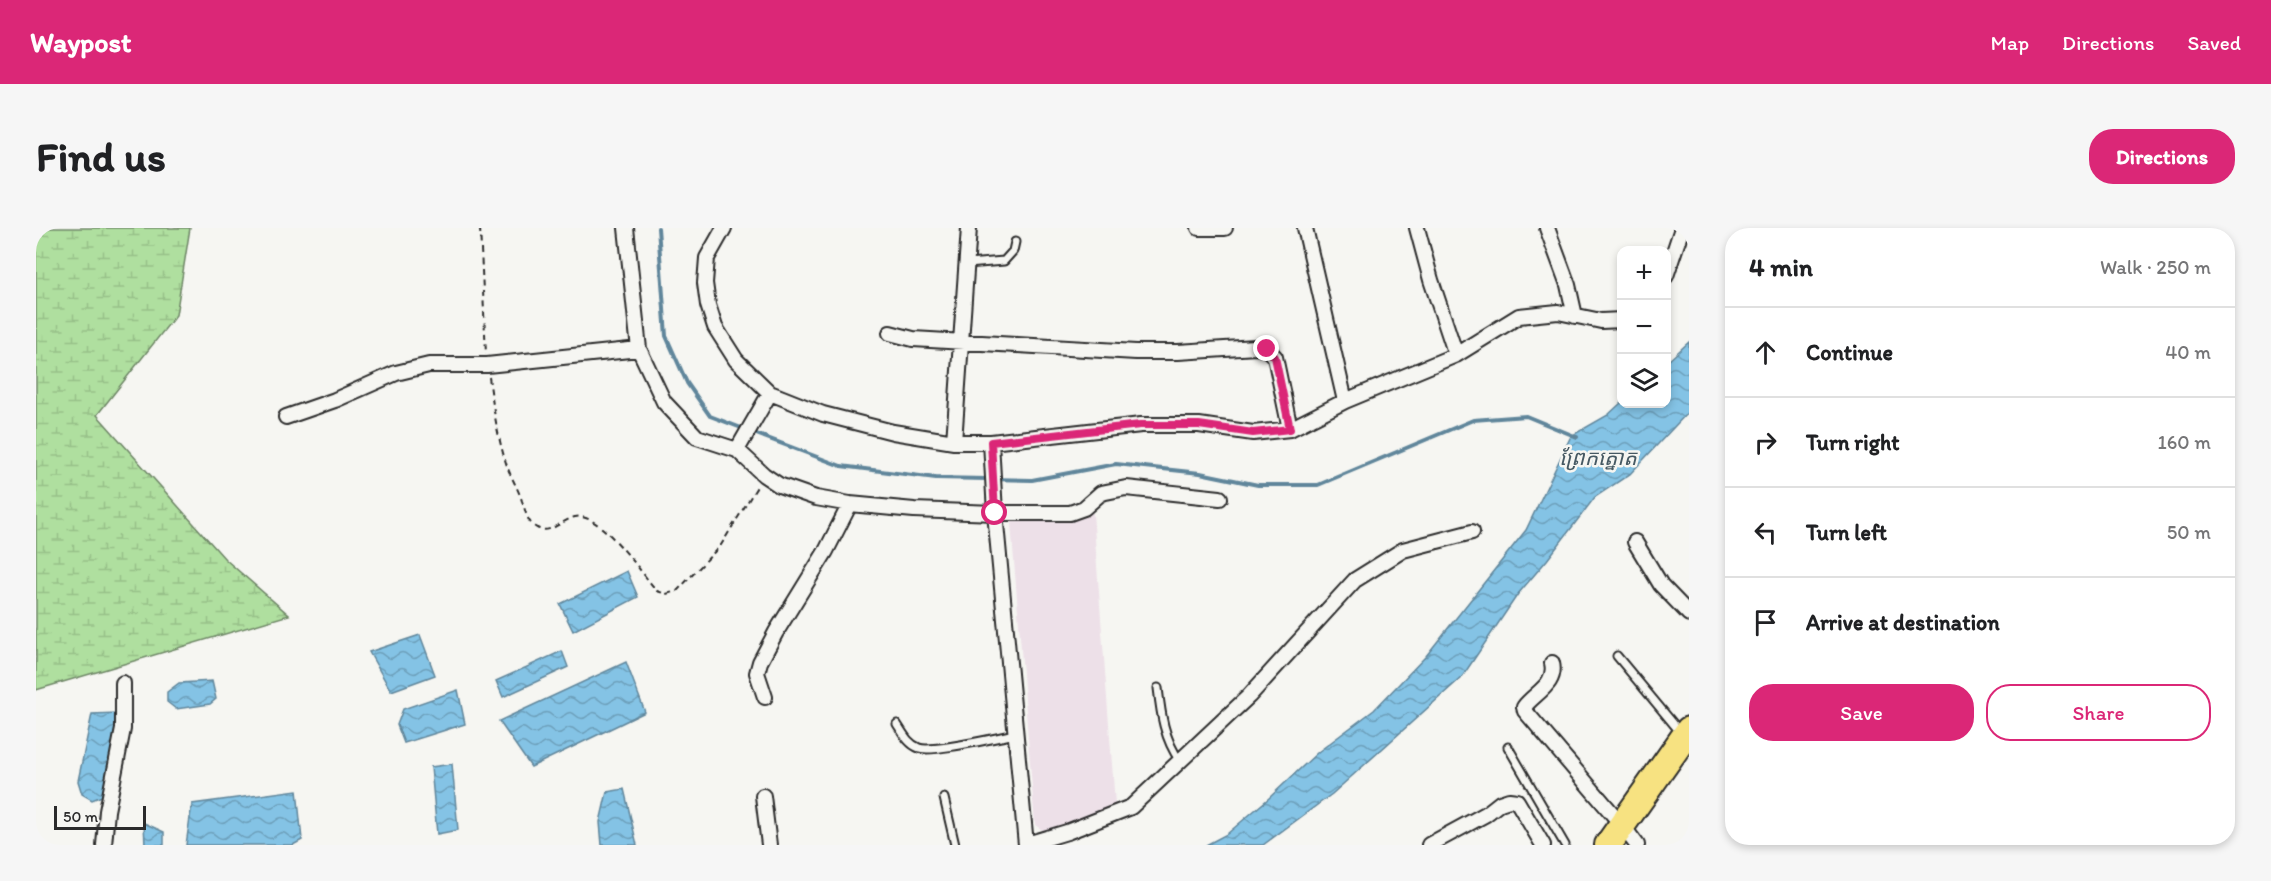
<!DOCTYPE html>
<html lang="en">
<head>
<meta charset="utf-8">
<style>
  :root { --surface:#fff; --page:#f6f6f6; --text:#202124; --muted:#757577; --line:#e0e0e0; --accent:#db2777 }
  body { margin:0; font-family:Itim,"Noto Sans Khmer",sans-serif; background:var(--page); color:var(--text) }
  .controls { position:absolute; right:18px; top:18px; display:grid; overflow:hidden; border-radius:12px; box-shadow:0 3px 9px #0003 }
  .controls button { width:54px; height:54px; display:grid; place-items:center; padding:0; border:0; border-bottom:2px solid var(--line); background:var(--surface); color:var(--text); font:30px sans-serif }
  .scale { position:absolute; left:18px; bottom:15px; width:92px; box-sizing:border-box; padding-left:6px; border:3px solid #2b2b2b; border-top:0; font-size:16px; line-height:21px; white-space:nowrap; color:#2b2b2b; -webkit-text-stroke:4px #f6f6f2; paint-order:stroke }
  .stop { position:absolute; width:18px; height:18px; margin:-14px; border:4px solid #db2777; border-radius:50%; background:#fff }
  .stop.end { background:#db2777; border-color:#fff; box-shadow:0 2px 6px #0008 }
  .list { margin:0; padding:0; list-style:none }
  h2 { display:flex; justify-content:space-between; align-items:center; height:78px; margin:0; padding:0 24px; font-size:26px }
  h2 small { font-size:20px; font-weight:400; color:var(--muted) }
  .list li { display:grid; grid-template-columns:39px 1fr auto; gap:18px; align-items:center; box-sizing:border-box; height:90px; padding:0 24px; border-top:2px solid var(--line) }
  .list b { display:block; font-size:22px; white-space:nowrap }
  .list em { font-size:20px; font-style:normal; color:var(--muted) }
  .actions { display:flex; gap:12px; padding:18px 24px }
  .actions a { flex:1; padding:14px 0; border:2px solid var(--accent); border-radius:24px; text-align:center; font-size:21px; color:var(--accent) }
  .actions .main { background:var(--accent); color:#fff }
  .icon { flex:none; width:33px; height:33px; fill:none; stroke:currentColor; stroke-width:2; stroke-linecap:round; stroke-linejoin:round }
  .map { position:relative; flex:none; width:1653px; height:617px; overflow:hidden; border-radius:24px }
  header { display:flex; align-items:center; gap:36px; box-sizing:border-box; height:84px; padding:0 30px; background:var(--accent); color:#fff }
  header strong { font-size:28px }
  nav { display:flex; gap:33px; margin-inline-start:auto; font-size:21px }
  .intro { display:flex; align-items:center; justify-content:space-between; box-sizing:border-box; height:144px; padding:0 36px }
  h1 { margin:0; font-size:42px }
  .button { padding:15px 27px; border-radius:24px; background:var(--accent); color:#fff; font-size:21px; font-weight:700 }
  main { display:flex; gap:36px; padding:0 36px }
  aside { flex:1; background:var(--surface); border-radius:24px; box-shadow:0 3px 9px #0003 }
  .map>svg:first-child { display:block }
  .built { fill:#ede0e8 }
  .wetland { fill:url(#wetland-marsh); stroke:#6d8565; stroke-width:1.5 }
  .water { fill:url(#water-waves); stroke:#60869b; stroke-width:1.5 }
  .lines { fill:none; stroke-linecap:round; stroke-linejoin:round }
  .stream { stroke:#60869b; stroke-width:4 }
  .lane-casing { stroke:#2b2b2b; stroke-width:11 }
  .street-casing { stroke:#2b2b2b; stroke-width:18 }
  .highway-casing { stroke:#2b2b2b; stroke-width:30 }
  .path { stroke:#2b2b2b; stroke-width:2; stroke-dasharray:6 4.5; stroke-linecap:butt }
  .lane { stroke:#f6f6f2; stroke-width:7 }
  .street { stroke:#f6f6f2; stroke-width:14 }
  .highway { stroke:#f7e281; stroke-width:26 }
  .route { stroke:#db2777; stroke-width:8 }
  .labels { text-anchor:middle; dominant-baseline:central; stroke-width:5; stroke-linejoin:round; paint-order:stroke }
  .water-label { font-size:21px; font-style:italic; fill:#465963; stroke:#f6f6f2 }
</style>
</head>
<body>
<header>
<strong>Waypost</strong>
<nav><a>Map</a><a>Directions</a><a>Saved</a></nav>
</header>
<div class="intro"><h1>Find us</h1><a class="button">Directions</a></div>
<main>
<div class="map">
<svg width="1653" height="617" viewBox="0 0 1653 617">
  <defs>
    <pattern id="wetland-marsh" width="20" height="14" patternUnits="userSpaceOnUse" patternTransform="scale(1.5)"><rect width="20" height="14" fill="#afdf9f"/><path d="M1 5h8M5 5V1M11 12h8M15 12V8" fill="none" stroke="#97c089"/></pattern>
    <pattern id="water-waves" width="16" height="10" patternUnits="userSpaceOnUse" patternTransform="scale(1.5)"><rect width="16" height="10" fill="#84c3e5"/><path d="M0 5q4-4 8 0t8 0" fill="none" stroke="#6c9fba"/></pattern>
  </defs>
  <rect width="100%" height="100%" fill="#f6f6f2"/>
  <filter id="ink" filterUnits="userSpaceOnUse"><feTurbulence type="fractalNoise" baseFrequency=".0167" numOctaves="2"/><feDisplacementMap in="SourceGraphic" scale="12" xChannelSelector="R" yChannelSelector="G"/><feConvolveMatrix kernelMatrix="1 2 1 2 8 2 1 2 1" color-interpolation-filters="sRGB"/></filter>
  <g filter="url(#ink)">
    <!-- built -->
    <path class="built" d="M 1057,285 L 1079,576 L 1049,589 L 1008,603 L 999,597 L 975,295 L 980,289 Z"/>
    <!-- wetland -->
    <path class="wetland" d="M 0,0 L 154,0 L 140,87 L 61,187 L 189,331 L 253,387 L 0,462 Z"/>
    <!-- water -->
    <path class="water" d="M 1653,114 L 1653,183 L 1594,246 L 1559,269 L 1511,332 L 1482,366 L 1426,449 L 1296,566 L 1227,617 L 1170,617 L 1191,606 L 1233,570 L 1282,524 L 1338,482 L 1390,428 L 1490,302 L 1535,208 L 1572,187 L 1585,175 L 1630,176 L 1631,134 Z
      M 591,343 L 602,369 L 537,403 L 524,376 Z
      M 384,407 L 399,447 L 355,463 L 333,424 Z
      M 526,423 L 532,439 L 467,469 L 460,453 Z
      M 590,434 L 609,484 L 495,539 L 463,493 Z
      M 176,453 L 180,471 L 174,476 L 140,481 L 131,474 L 131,464 L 143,455 Z
      M 422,462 L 429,496 L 368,515 L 361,497 L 367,481 Z
      M 81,485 L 81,499 L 66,568 L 56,572 L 46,566 L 42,553 L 56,486 Z
      M 416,536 L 422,602 L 401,606 L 395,539 Z
      M 588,561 L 601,617 L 566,617 L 564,594 L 571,564 Z
      M 261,562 L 266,612 L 257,617 L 150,617 L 156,576 Z
      M 108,595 L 128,604 L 128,617 L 109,617 Z"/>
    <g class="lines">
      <!-- stream -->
      <path class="stream" d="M 622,0 L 630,108 L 651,155 L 674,188 L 708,201
        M 715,204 L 805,238 L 900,250 L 996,252 L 1080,236 L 1164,245 L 1222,257 L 1282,257 L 1437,192 L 1490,188 L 1541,209"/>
      <defs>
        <path id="lane" d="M 931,36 L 968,33 L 977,23 L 979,14
          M 1581,428 L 1645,505
          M 1122,460 C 1125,486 1128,511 1144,533
          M 861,496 C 867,505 872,516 883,520 C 896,525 962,509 980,506
          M 1472,519 L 1529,617
          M 908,570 L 919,617"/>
        <path id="street" d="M 590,0 L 603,121 L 628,174 L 661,209 L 701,222 L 728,247 L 743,257 L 780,270 L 814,276 L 878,282 L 959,285 L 1034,285 L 1048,280 L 1065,265 L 1090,260 L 1184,270
          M 688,0 L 671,30 L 669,55 L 672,77 L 679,99 L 700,132 L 734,165 L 787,186 L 857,204 L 918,214 L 955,214 L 1105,197 L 1163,197 L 1217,205 L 1254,201 L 1309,173 L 1420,127 L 1483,88 L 1522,84 L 1565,93 L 1586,92
          M 1163,0 L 1189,0
          M 1269,0 L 1309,173
          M 1381,0 L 1395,52 L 1420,127
          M 1511,0 L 1532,57 L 1539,88
          M 1630,48 L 1646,0
          M 854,105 L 877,111 L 1100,124 L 1142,124 L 1220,119 L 1231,121 L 1239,129 L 1254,201
          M 250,189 L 299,172 L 360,145 L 393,137 L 451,137 L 603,121
          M 918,214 L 933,0
          M 955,214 L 959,285 L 990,617
          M 701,222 L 734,165
          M 1599,314 L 1625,357 L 1653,386
          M 1516,435 C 1521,456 1500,464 1488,479 L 1489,483 L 1586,597 L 1601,617
          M 729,469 L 721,445 L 724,434 L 740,404 L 790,323 L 814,276
          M 727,568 L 733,617
          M 991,616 L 1031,604 L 1095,579 L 1213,468 L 1319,352 L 1367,322 L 1436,304
          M 68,617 L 71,583 L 87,501 L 87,455
          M 1393,617 L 1450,586 L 1464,575 L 1473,572 L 1481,573 L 1507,617"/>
        <path id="highway" d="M 1572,617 L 1653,502"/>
      </defs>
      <!-- lane casing -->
      <use href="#lane" class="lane-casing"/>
      <!-- street casing -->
      <use href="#street" class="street-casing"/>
      <!-- highway casing -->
      <use href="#highway" class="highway-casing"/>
      <!-- path -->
      <path class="path" d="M 444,0 L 450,126
        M 453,149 C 457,178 461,207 470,235 C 474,248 482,260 486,273 C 490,283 490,294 501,300 C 514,307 526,292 539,289 C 564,283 606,346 621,363 L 630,366 L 641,363 L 685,317 L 722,257"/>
      <!-- lane -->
      <use href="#lane" class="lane"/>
      <!-- street -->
      <use href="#street" class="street"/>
      <!-- highway -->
      <use href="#highway" class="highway"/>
    </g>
  </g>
  <g class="lines" filter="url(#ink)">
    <!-- route -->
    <path class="route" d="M 959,285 L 955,214 L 1104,197 L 1163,197 L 1217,205 L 1254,201 L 1239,129 L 1231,121"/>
  </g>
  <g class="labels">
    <!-- water labels -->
    <g class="water-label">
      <text x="1562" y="229">ព្រែកត្នោត</text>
    </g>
  </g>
</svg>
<div class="controls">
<button>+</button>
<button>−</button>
<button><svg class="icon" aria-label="layers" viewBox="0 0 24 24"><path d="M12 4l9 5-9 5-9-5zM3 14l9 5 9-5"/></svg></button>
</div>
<div class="scale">50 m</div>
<div class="stop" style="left:959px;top:285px"></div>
<div class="stop end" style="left:1231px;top:121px"></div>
</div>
<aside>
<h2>4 min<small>Walk · 250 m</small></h2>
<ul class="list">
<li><svg class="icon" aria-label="ahead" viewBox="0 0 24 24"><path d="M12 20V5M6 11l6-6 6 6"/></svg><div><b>Continue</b></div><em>40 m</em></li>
<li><svg class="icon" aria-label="right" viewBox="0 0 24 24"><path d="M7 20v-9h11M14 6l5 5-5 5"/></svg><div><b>Turn right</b></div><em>160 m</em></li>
<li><svg class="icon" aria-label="left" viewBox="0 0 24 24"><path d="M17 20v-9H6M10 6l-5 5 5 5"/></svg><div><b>Turn left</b></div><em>50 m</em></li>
<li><svg class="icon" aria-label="arrive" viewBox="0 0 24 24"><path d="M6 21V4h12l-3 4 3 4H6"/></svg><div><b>Arrive at destination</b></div></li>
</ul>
<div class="actions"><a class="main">Save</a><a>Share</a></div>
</aside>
</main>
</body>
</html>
